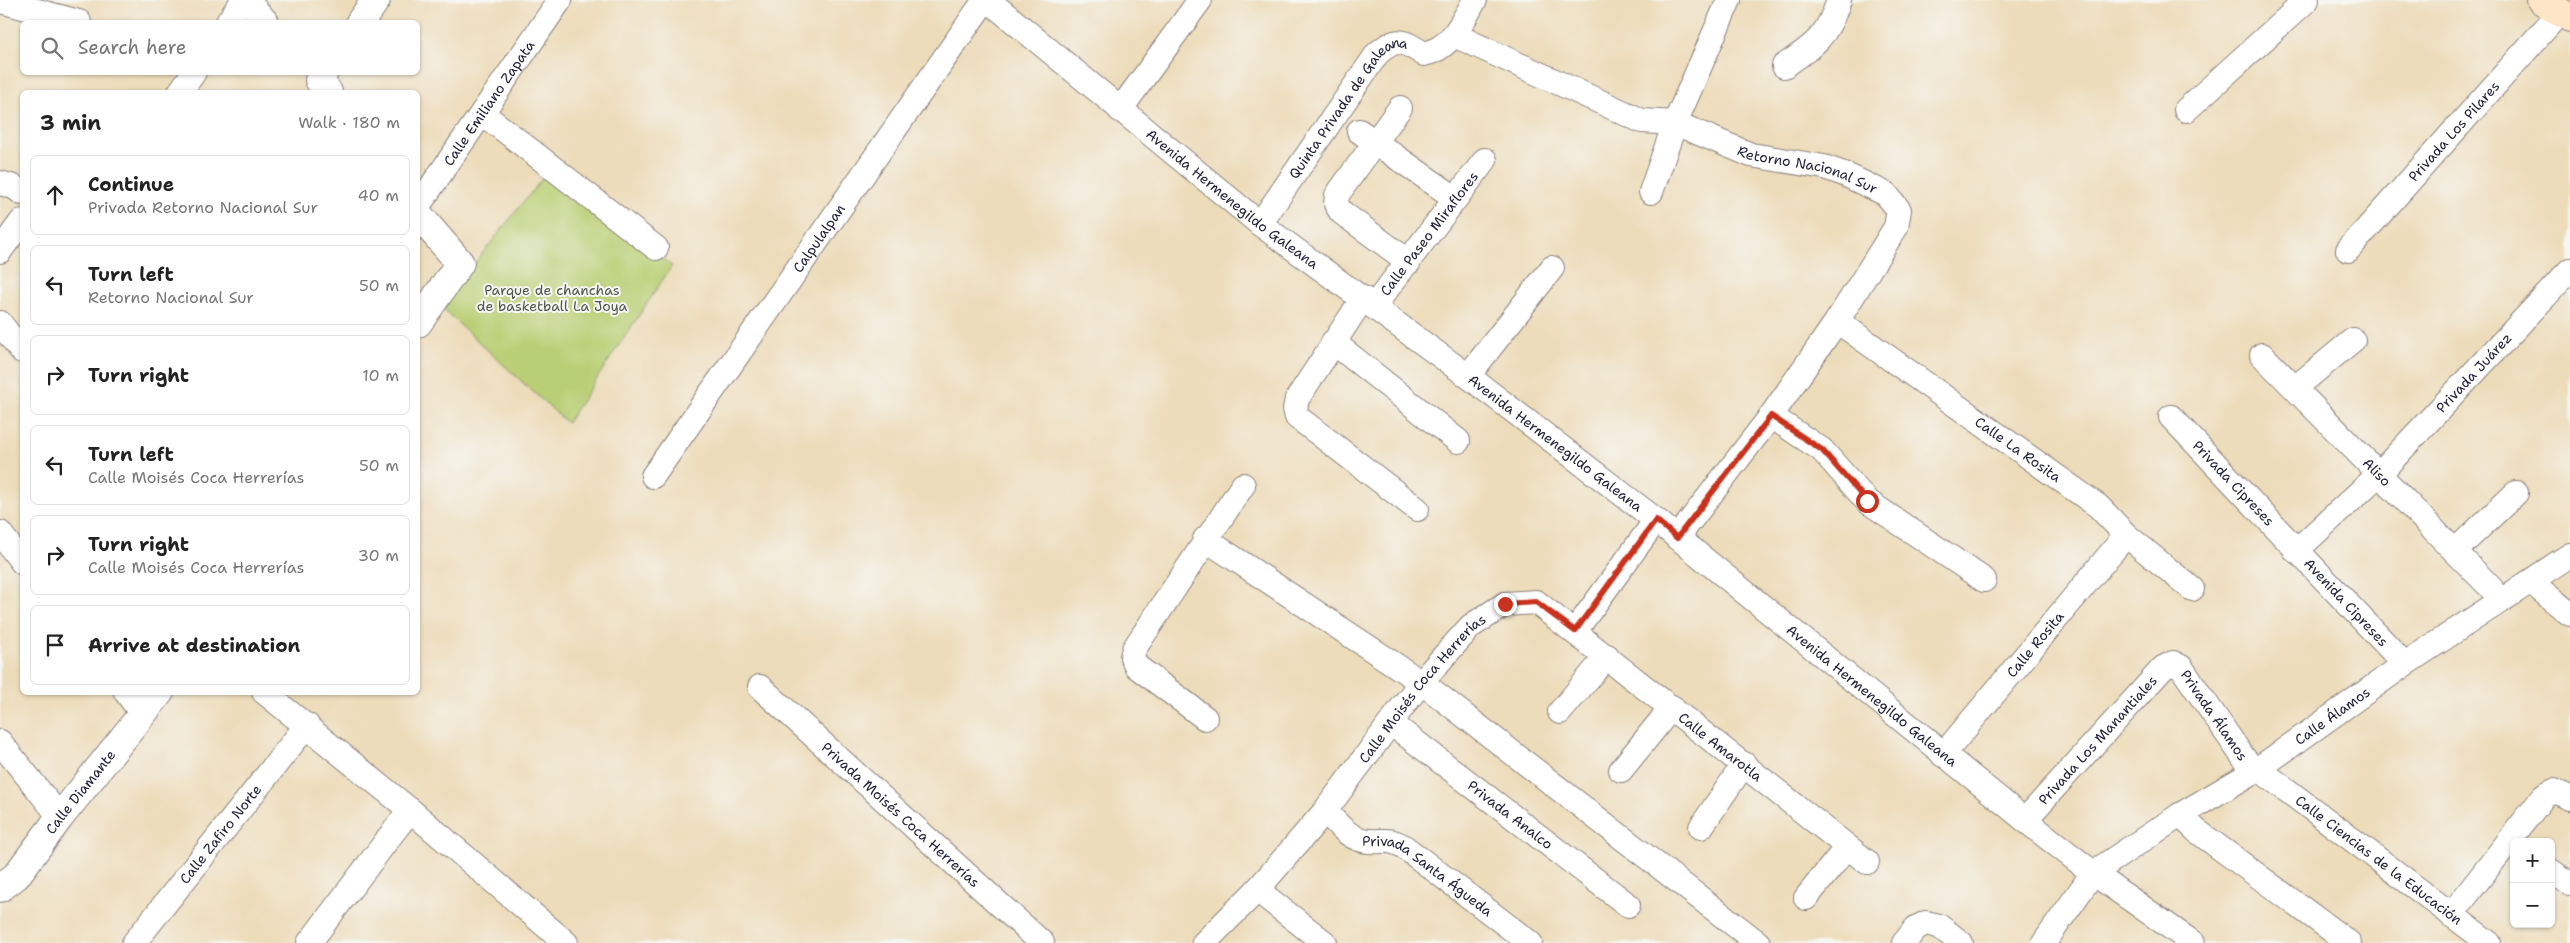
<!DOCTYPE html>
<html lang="en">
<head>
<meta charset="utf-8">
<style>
  :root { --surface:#fff; --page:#f6f6f6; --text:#222; --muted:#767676; --line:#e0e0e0 }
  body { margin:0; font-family:"Shantell Sans",sans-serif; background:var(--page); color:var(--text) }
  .controls { position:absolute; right:15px; bottom:15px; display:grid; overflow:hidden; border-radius:8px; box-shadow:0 1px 4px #0004 }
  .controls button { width:45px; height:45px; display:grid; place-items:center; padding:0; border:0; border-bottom:1px solid var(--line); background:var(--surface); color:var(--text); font:25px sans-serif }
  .stop { position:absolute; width:15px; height:15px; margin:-11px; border:4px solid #c8321e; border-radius:50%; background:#fff }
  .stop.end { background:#c8321e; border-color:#fff; box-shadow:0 1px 5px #0008 }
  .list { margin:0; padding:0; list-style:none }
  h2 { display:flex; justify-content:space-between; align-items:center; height:65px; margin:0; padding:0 20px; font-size:21px }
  h2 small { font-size:16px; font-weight:400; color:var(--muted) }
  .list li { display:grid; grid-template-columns:32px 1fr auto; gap:15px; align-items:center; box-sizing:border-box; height:80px; margin:0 10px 10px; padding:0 10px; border:1px solid var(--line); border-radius:8px }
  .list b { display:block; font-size:19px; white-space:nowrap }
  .list p { margin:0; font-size:16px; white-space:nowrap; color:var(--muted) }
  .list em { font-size:16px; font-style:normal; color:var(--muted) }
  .icon { flex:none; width:28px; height:28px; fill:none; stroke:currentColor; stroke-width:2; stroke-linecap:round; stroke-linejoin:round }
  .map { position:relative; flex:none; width:2570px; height:943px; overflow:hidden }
  .search { position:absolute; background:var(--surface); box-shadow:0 1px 4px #0004; left:20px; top:20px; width:400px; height:55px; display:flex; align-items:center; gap:12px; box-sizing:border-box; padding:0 18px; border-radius:8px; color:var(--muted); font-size:19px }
  .panel { position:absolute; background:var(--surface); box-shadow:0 1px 4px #0004; left:20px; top:90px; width:400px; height:605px; border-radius:8px }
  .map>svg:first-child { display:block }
  .green { fill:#b9cf74; stroke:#6e7858 }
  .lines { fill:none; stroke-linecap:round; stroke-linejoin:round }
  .minor-casing { stroke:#887f7a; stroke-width:26 }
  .tertiary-casing { stroke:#887f7a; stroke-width:30 }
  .secondary-casing { stroke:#887f7a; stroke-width:30 }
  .minor { stroke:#fff; stroke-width:24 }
  .tertiary { stroke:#fff; stroke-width:28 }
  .secondary { stroke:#fde5c5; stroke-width:28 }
  .route { stroke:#c8321e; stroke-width:6 }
  .labels { text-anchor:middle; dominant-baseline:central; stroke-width:4; stroke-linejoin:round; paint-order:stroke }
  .street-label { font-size:14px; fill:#22223b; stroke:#f6f6f2 }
  .park-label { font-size:14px; fill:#4f564c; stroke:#f6f6f2 }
</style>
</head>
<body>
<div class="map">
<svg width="2570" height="943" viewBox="0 0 2570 943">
  <rect width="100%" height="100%" fill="#f6f6f2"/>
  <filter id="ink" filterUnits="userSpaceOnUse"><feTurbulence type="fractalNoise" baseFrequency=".02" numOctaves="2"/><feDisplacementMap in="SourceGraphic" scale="10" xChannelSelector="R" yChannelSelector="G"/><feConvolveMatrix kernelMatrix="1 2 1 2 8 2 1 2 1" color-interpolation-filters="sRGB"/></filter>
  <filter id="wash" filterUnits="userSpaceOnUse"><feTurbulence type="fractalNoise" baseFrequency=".0096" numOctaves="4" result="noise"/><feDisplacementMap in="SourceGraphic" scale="20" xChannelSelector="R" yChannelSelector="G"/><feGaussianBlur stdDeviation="1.12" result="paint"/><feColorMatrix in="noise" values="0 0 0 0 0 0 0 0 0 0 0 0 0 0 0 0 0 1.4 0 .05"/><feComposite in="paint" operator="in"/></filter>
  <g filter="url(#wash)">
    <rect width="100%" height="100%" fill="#eddcba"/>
    <!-- green -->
    <path class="green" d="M 549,170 L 672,266 L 567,423 L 444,310 L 458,284 Z"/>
  </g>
  <g filter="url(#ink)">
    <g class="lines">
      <defs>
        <g id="minor">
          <path d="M 247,0 L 267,22"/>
          <path id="s1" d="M 988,0 L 1260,224 L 1468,376 L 1656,520 L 2025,820 L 2093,873 L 2193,943"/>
          <path d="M 0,1 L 79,22"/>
          <path d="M 228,22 L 243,0"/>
          <path id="s2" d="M 1454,35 L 1642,121 L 1675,123 L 1751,155 L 1824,167 L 1844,174 L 1886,194 L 1899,210 L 1896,227 L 1837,321 L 1771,416 L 1677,538"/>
          <path d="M 1784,66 C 1816,44 1827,37 1839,0"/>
          <path d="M 180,92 L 194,72"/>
          <path d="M 1400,108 L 1337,195 L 1336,204 L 1341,212 L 1409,262"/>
          <path d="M 1120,110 L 1200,0"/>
          <path d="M 2186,110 L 2307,0"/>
          <path d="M 482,113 L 656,248"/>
          <path d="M 1359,131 L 1455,198"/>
          <path d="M 0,183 L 14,187 L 22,193"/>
          <path d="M 1651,192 L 1675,123 L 1729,0"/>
          <path id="s3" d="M 418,206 L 560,0"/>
          <path id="s4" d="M 1260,224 L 1377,54 C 1397,36 1403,41 1424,54 C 1451,49 1462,22 1475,0"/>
          <path id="s5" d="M 2348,250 L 2560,12"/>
          <path d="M 0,251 L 22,221"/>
          <path d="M 1363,298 L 1297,399 L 1295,409 L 1297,417 L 1417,509"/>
          <path id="s6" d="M 1374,306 L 1485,160"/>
          <path id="s7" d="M 1837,321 L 2098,506 L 2126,535 L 2192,589"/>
          <path d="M 0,323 L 22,351"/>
          <path d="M 1333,342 L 1458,441"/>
          <path id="s8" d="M 2262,355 L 2491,588"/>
          <path d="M 1468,376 L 1552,268"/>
          <path d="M 2295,388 L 2353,340"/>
          <path d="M 1771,416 L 1822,450 L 1867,501 L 1984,580"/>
          <path id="s9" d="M 2171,417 L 2396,655"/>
          <path id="s10" d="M 653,476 L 985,0"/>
          <path d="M 0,533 L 22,562"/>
          <path d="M 1205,539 L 1421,682 L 1758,943"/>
          <path d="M 2456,550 L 2516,493"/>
          <path id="s11" d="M 2296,551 L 2378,475 L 2570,270"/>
          <path d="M 2531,582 L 2570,614"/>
          <path d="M 1575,631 L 1656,520"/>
          <path id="s12" d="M 760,687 L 1042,943"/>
          <path d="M 126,692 L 142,714"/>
          <path d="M 264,692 L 410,810 L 566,943"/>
          <path d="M 1560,712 L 1607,656"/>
          <path d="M 1205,718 L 1136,666 L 1132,657 L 1134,649 L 1243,485"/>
          <path id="s13" d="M 1392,724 L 1628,905"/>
          <path d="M 0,742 L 60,817"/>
          <path id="s14" d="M 1943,755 L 2126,535"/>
          <path d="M 1621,770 L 1672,707"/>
          <path id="s15" d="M 2268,776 L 2489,943"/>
          <path id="s16" d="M 1325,811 C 1338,824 1349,840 1369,841 C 1386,842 1386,838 1403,846 L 1530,943"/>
          <path d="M 2180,815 L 2197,831 L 2349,943"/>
          <path id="s17" d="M 2025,820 L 2163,668 L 2173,663 L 2181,667 L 2243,757 L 2255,771"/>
          <path d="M 1701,827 L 1744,764"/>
          <path d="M 2551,871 L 2570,884"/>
          <path d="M 1257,890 L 1325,943"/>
          <path d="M 1806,898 L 1847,847"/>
          <path d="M 2451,915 L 2544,796 L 2554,791 L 2570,798"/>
          <path id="s18" d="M 134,943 L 307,725"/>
          <path d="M 309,943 L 410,810"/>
          <path id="s19" d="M 1204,943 L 1257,890 L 1325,811 L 1421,682 L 1471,626 L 1505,604 L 1536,602 L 1867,862"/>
          <path d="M 1904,943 L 1916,928 L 1926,923 L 1939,926 L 1961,943"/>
          <path id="s20" d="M 2044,943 L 2093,873 L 2180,815 L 2255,771 L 2405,664 L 2570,555"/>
        </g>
        <g id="tertiary">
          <path d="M 360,22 L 376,0"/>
          <path d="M 324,72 L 319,80 L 328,92"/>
          <path d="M 418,214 L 460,263 L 418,323"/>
          <path id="s21" d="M 0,888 L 16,876 L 60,817 L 160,692"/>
        </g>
        <path id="secondary" d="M 2541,0 L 2570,18"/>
      </defs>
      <!-- minor casing -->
      <use href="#minor" class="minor-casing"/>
      <!-- tertiary casing -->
      <use href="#tertiary" class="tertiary-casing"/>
      <!-- secondary casing -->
      <use href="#secondary" class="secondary-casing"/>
      <!-- minor -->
      <use href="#minor" class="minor"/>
      <!-- tertiary -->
      <use href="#tertiary" class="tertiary"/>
      <!-- secondary -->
      <use href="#secondary" class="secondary"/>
    </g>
  </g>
  <g class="lines" filter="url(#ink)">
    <!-- route -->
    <path class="route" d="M 1505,604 L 1536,602 L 1575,631 L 1656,520 L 1677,538 L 1771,416 L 1822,450 L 1867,501"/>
  </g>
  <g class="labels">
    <!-- street labels -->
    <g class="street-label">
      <text stroke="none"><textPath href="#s3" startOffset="125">Calle Emiliano Zapata</textPath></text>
      <text stroke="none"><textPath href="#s4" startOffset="149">Quinta Privada de Galeana</textPath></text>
      <text stroke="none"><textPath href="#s5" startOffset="159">Privada Los Pilares</textPath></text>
      <text stroke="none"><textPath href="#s2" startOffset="381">Retorno Nacional Sur</textPath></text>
      <text stroke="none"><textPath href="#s1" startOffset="315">Avenida Hermenegildo Galeana</textPath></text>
      <text stroke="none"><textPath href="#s6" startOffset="91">Calle Paseo Miraflores</textPath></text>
      <text stroke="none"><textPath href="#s10" startOffset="290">Calpulalpan</textPath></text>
      <text stroke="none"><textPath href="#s11" startOffset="252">Privada Juárez</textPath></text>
      <text stroke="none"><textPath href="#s1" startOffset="720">Avenida Hermenegildo Galeana</textPath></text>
      <text stroke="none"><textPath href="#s7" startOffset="222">Calle La Rosita</textPath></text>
      <text stroke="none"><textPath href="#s8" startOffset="164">Aliso</textPath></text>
      <text stroke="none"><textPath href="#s9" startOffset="91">Privada Cipreses</textPath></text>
      <text stroke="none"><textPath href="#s9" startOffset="255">Avenida Cipreses</textPath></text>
      <text stroke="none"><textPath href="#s14" startOffset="144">Calle Rosita</textPath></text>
      <text stroke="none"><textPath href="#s19" startOffset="336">Calle Moisés Coca Herrerías</textPath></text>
      <text stroke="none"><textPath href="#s1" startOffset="1125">Avenida Hermenegildo Galeana</textPath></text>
      <text stroke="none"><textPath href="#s17" startOffset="284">Privada Álamos</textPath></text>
      <text stroke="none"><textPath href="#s20" startOffset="372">Calle Álamos</textPath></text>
      <text stroke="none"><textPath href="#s17" startOffset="108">Privada Los Manantiales</textPath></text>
      <text stroke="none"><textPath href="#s19" startOffset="721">Calle Amarotla</textPath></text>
      <text stroke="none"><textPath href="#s21" startOffset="126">Calle Diamante</textPath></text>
      <text stroke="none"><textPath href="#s12" startOffset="190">Privada Moisés Coca Herrerías</textPath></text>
      <text stroke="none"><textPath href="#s13" startOffset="149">Privada Analco</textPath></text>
      <text stroke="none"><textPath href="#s18" startOffset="139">Calle Zafiro Norte</textPath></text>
      <text stroke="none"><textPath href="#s15" startOffset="139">Calle Ciencias de la Educación</textPath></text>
      <text stroke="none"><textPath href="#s16" startOffset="124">Privada Santa Águeda</textPath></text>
    </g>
    <!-- park labels -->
    <g class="park-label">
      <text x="552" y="290">Parque de chanchas<tspan x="552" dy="16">de basketball La Joya</tspan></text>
    </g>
  </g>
</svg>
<div class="controls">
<button>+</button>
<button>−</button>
</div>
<div class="stop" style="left:1867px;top:501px"></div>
<div class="stop end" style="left:1505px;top:604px"></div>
<div class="search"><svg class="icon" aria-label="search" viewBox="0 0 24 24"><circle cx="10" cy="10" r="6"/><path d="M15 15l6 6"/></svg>Search here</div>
<section class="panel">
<h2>3 min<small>Walk · 180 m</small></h2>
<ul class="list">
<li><svg class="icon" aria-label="ahead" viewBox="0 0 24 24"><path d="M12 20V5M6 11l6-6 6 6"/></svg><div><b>Continue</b><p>Privada Retorno Nacional Sur</p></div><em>40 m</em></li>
<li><svg class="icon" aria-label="left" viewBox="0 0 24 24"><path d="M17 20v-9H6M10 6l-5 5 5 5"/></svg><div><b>Turn left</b><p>Retorno Nacional Sur</p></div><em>50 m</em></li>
<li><svg class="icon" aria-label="right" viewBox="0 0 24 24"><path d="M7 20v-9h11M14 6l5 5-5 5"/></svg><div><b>Turn right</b></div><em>10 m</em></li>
<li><svg class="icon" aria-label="left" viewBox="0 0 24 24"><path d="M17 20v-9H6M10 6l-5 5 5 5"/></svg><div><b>Turn left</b><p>Calle Moisés Coca Herrerías</p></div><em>50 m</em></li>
<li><svg class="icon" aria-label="right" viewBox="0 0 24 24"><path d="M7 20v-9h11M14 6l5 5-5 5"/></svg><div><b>Turn right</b><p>Calle Moisés Coca Herrerías</p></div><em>30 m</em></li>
<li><svg class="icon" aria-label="arrive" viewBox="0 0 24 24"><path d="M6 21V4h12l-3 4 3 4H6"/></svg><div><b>Arrive at destination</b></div></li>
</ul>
</section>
</div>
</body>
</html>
